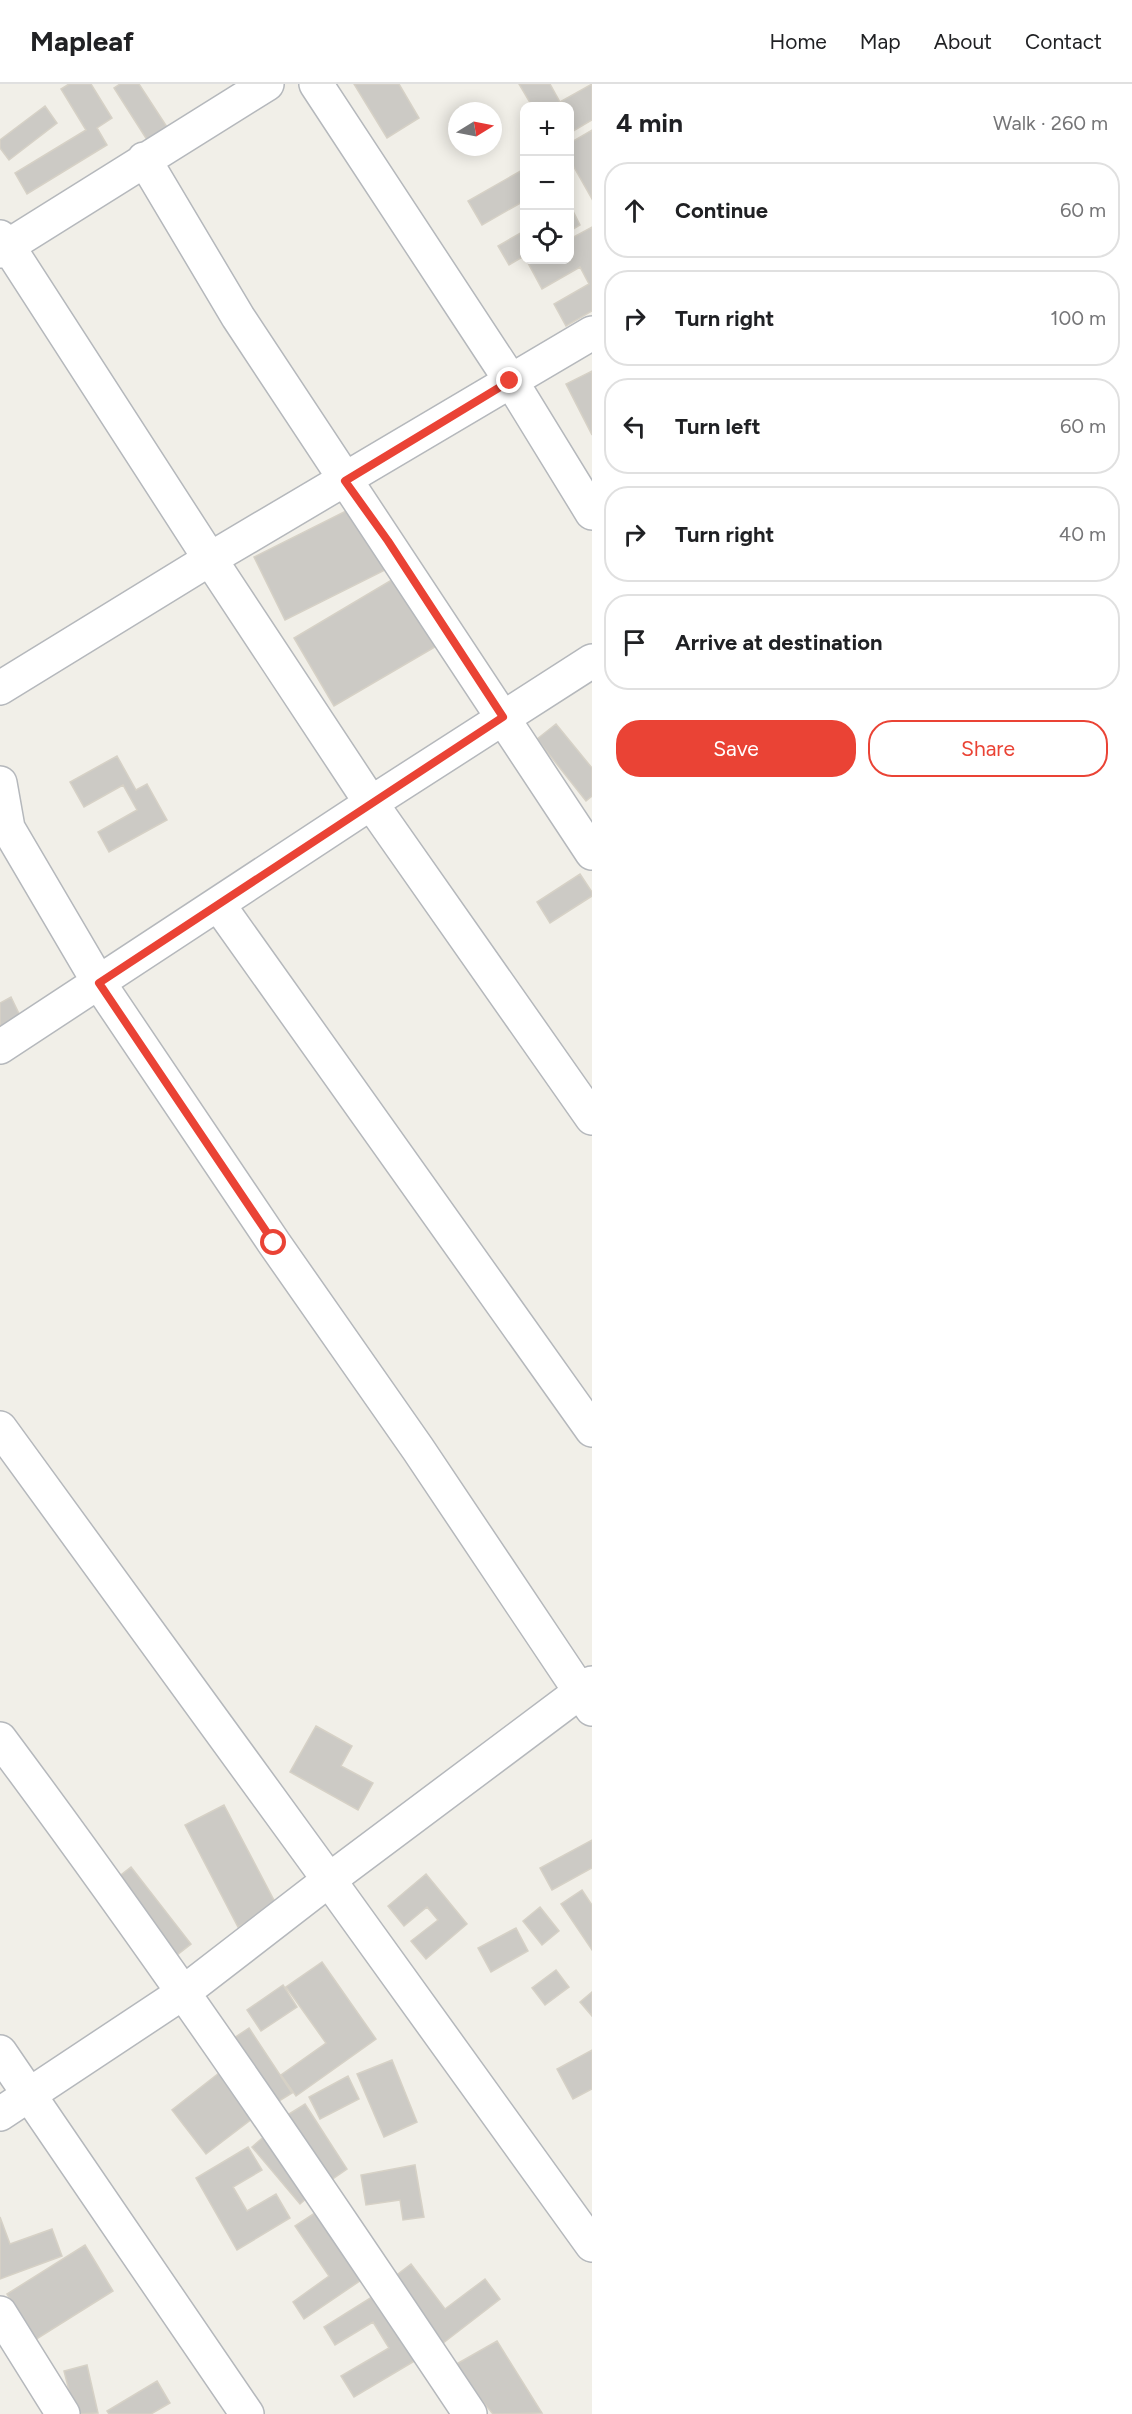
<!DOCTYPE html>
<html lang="en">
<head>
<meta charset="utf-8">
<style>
  :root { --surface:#fff; --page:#f6f6f6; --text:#202124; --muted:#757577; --line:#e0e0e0; --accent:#ea4335 }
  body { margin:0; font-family:Figtree,sans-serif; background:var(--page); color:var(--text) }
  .controls { position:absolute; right:18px; top:18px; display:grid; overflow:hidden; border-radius:12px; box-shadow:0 3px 15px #0003 }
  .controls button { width:54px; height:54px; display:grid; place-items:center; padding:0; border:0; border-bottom:2px solid var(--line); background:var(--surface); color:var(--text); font:30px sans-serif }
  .compass { position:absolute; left:448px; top:18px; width:54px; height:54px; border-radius:50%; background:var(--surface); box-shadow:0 3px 15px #0003; rotate:80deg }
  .stop { position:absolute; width:18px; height:18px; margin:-14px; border:4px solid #ea4335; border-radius:50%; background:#fff }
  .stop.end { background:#ea4335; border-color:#fff; box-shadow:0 2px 6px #0008 }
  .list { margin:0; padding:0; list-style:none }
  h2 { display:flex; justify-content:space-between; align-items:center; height:78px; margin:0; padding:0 24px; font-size:26px }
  h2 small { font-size:20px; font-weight:400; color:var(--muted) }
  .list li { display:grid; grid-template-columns:39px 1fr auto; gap:18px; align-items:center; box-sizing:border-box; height:96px; margin:0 12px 12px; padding:0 12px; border:2px solid var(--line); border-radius:24px }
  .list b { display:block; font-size:22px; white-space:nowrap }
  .list em { font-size:20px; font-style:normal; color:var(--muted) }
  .actions { display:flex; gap:12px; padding:18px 24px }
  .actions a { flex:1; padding:14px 0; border:2px solid var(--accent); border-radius:24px; text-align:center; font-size:21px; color:var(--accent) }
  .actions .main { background:var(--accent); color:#fff }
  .icon { flex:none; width:33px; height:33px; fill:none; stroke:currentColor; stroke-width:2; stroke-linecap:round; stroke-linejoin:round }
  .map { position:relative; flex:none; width:592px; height:2330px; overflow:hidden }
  header { display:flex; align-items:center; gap:36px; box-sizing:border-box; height:84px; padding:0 30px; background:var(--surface); border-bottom:2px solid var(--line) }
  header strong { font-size:28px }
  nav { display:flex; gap:33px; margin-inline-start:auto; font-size:21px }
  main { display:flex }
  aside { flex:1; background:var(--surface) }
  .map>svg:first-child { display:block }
  .building { fill:#cccac5; stroke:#d6d1c6; stroke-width:1.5 }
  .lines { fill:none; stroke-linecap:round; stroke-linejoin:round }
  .minor-casing { stroke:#b5b8bc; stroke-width:36 }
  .minor { stroke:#fff; stroke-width:33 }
  .route { stroke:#ea4335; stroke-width:8 }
</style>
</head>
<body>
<header>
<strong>Mapleaf</strong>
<nav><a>Home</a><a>Map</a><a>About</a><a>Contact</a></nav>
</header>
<main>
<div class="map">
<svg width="592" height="2330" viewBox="0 0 592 2330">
  <rect width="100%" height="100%" fill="#f1efe8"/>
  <!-- building -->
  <path class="building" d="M 69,0 L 91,0 L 112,34 L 97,44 L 107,61 L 27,110 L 15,89 L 86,46 L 61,5 Z
    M 120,0 L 139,0 L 169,46 L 149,59 L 114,4 Z
    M 354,0 L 399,0 L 419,34 L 387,54 Z
    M 519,0 L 550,0 L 560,18 L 592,0 L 592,36 L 570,49 L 570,22 L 532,22 Z
    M 45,22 L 57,39 L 9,76 L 0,64 L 0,56 Z
    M 592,46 L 592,115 L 570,76 L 570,59 Z
    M 524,85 L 524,117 L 482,141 L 468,117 Z
    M 570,121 L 580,141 L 570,147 Z
    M 592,143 L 592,227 L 566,242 L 554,220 L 589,200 L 580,183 L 542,205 L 528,179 L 534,176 L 570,176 L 570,155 Z
    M 524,147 L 524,172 L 509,181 L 498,162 Z
    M 592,287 L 592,351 L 566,300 Z
    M 356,422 L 387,485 L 285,536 L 254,473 Z
    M 400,491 L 440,560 L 334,622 L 294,554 Z
    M 556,640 L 592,684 L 592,712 L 586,717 L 537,655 Z
    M 117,672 L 136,706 L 147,700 L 167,736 L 109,768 L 98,748 L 137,726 L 123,701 L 84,723 L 70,698 Z
    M 580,790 L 592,808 L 592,812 L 550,839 L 537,818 Z
    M 11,913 L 23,938 L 0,950 L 0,919 Z
    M 316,1642 L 352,1662 L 341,1682 L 373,1699 L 358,1726 L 290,1688 Z
    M 224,1721 L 277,1822 L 238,1843 L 185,1741 Z
    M 592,1756 L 592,1784 L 552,1806 L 540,1784 Z
    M 131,1783 L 191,1860 L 172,1875 L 112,1798 Z
    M 426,1790 L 467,1840 L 426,1875 L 411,1857 L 438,1836 L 427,1823 L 404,1842 L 388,1822 Z
    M 582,1806 L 592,1821 L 592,1866 L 561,1820 Z
    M 540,1823 L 559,1847 L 542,1861 L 523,1837 Z
    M 516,1844 L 528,1867 L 491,1888 L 478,1864 Z
    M 322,1878 L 376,1955 L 296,2012 L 281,1991 L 326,1959 L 286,1903 Z
    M 556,1886 L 569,1903 L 545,1921 L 532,1904 Z
    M 283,1901 L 297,1923 L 261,1947 L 247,1926 Z
    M 592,1908 L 592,1932 L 580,1918 Z
    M 249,1944 L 292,2009 L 271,2022 L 228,1958 Z
    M 592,1966 L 592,2005 L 573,2015 L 557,1985 Z
    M 392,1976 L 417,2038 L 384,2053 L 357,1990 Z
    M 219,1989 L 253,2034 L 206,2070 L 172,2026 Z
    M 348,1992 L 359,2015 L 320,2035 L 309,2013 Z
    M 305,2020 L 347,2085 L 324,2101 L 281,2035 Z
    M 267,2050 L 315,2107 L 300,2120 L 252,2063 Z
    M 248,2063 L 262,2086 L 233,2103 L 247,2127 L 276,2110 L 290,2134 L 237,2166 L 196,2094 Z
    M 415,2081 L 424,2133 L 403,2136 L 400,2116 L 366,2121 L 361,2091 Z
    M 324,2123 L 370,2190 L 304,2235 L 293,2218 L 329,2192 L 295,2142 Z
    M 0,2133 L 10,2160 L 52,2145 L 62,2172 L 0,2195 Z
    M 85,2161 L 113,2207 L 35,2256 L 7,2210 Z
    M 411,2180 L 445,2225 L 485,2195 L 500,2215 L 438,2263 L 389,2197 Z
    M 383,2206 L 423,2272 L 354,2313 L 341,2292 L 389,2264 L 373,2238 L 335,2261 L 324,2243 Z
    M 497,2257 L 542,2329 L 493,2330 L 453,2282 Z
    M 87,2281 L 98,2329 L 75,2330 L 64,2287 Z
    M 157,2297 L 170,2319 L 151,2330 L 109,2330 L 107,2327 Z"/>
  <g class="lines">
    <defs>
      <path id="minor" d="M 316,0 L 511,297 L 592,429
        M 144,75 L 238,233 L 592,769
        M 0,153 L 8,162 L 210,475 L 371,719 L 592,1034
        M 0,167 L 267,0
        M 0,604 L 210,475 L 592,249
        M 0,699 L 8,744 L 99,899 L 274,1159 L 418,1365 L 592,1625
        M 218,820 L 592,1346
        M 0,963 L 371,719 L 592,577
        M 0,1344 L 329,1796 L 592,2161
        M 0,1655 C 164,1875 318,2102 470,2330
        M 0,1968 L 247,2330
        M 0,2030 L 184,1908 L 329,1796 L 592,1599
        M 0,2229 L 63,2330"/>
    </defs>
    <!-- minor casing -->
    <use href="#minor" class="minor-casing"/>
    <!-- minor -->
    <use href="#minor" class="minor"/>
  </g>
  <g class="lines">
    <!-- route -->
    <path class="route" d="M 274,1159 L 99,899 L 503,633 L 388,457 L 345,397 L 510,297"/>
  </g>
</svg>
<div class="controls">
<button>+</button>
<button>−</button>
<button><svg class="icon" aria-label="locate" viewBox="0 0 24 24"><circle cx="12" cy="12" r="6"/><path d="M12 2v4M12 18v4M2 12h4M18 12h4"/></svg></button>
</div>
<svg class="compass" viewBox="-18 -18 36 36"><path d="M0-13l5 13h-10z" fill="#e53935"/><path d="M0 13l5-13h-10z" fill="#757577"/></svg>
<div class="stop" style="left:274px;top:1159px"></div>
<div class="stop end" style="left:510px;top:297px"></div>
</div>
<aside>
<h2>4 min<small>Walk · 260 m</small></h2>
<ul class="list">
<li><svg class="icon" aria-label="ahead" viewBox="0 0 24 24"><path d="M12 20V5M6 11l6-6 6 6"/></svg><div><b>Continue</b></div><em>60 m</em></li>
<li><svg class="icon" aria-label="right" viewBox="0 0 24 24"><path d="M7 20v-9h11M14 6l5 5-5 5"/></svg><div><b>Turn right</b></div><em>100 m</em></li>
<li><svg class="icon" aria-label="left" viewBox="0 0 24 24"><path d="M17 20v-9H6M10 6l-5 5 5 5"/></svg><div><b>Turn left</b></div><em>60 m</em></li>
<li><svg class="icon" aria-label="right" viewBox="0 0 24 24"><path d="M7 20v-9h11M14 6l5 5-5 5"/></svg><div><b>Turn right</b></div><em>40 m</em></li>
<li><svg class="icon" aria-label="arrive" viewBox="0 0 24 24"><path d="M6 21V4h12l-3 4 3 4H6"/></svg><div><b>Arrive at destination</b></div></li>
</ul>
<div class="actions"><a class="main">Save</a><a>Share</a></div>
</aside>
</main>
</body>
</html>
